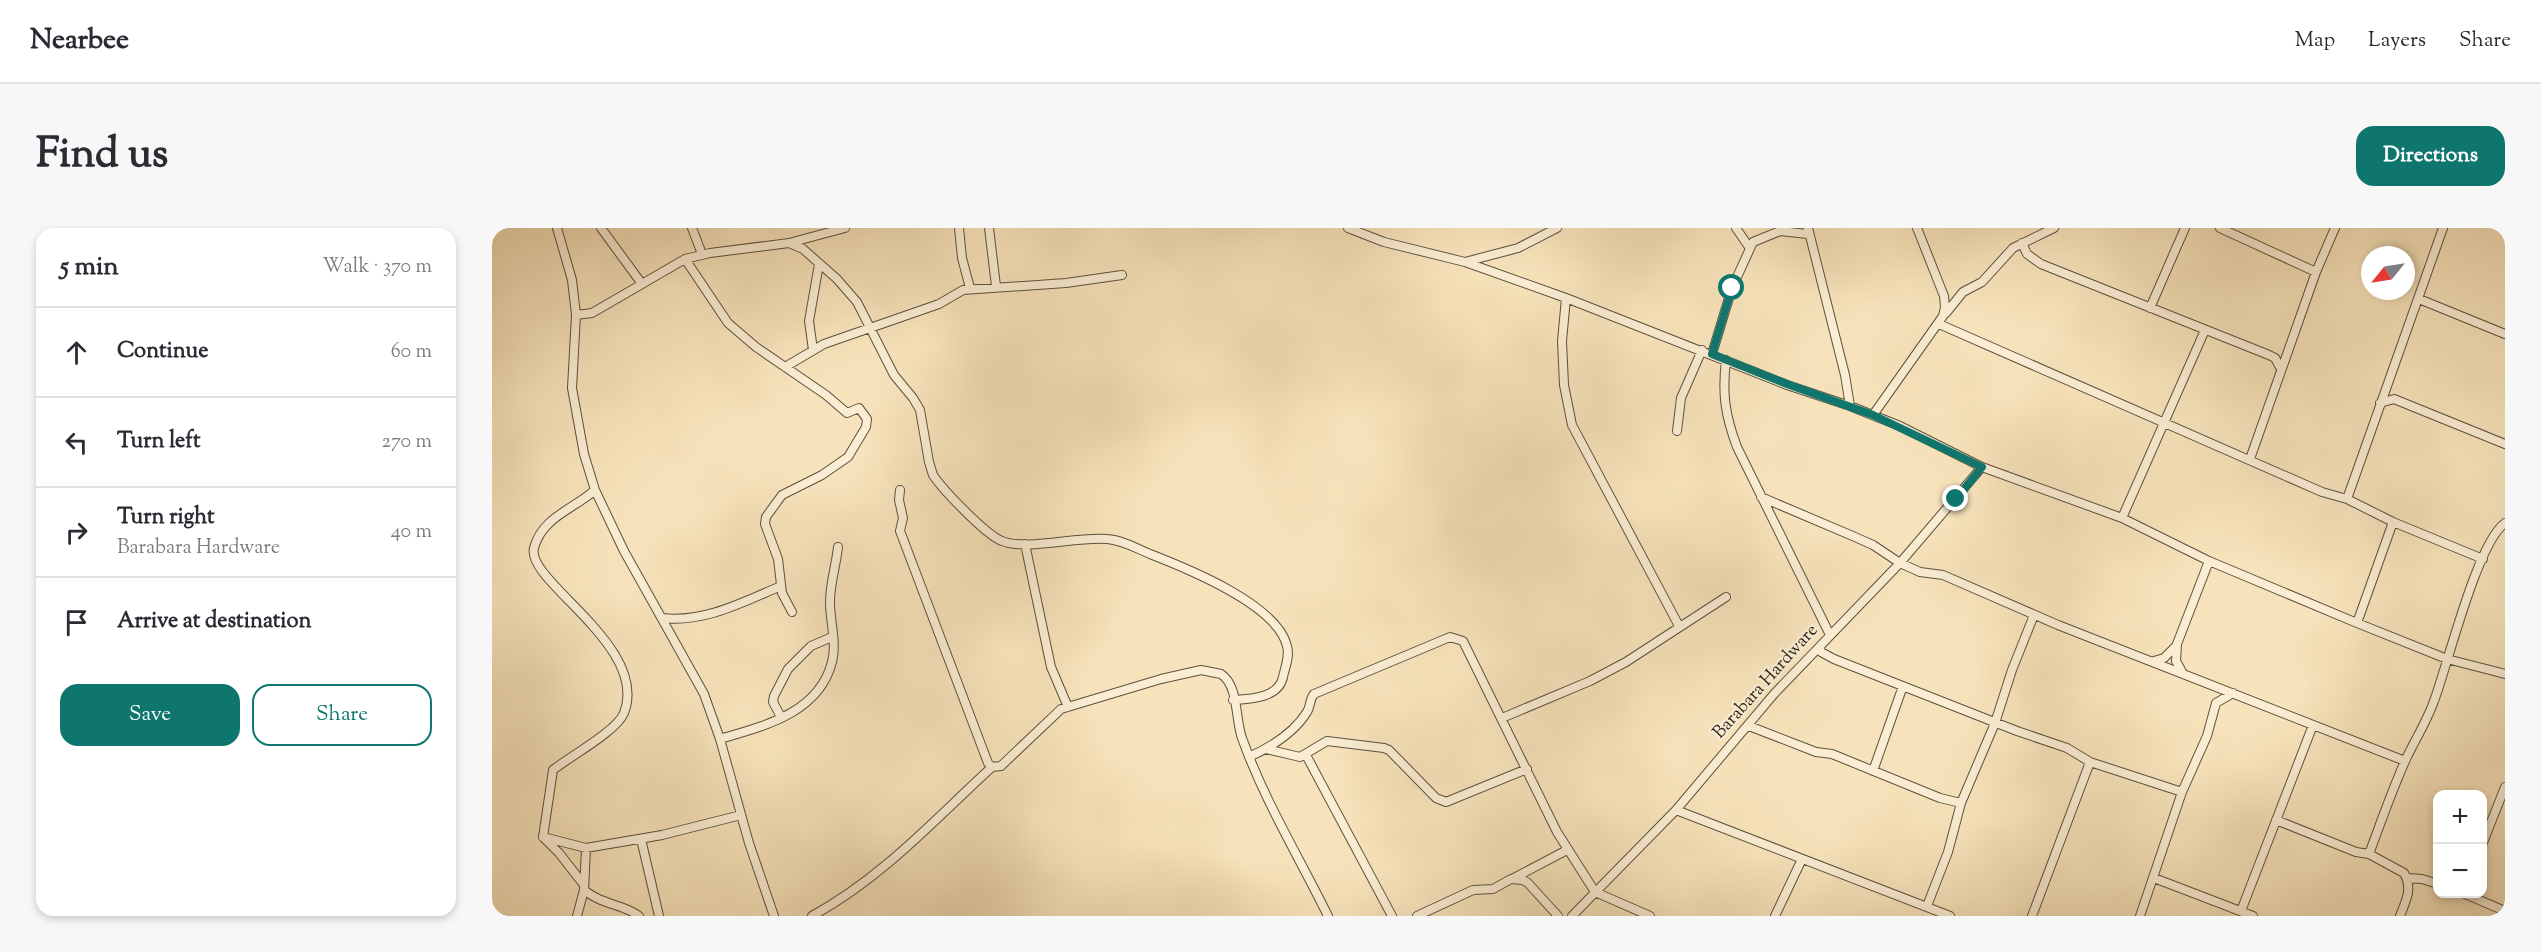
<!DOCTYPE html>
<html lang="en">
<head>
<meta charset="utf-8">
<style>
  :root { --surface:#fff; --page:#f7f7f7; --text:#2b2b33; --muted:#7c7c81; --line:#e1e1e2; --accent:#0f766e }
  body { margin:0; font-family:"Sorts Mill Goudy",serif; background:var(--page); color:var(--text) }
  .controls { position:absolute; right:18px; bottom:18px; display:grid; overflow:hidden; border-radius:12px; box-shadow:0 3px 9px #0003 }
  .controls button { width:54px; height:54px; display:grid; place-items:center; padding:0; border:0; border-bottom:2px solid var(--line); background:var(--surface); color:var(--text); font:30px sans-serif }
  .compass { position:absolute; left:1869px; top:18px; width:54px; height:54px; border-radius:50%; background:var(--surface); box-shadow:0 3px 9px #0003; rotate:240deg }
  .stop { position:absolute; width:18px; height:18px; margin:-14px; border:4px solid #0f766e; border-radius:50%; background:#fff }
  .stop.end { background:#0f766e; border-color:#fff; box-shadow:0 2px 6px #0008 }
  .list { margin:0; padding:0; list-style:none }
  h2 { display:flex; justify-content:space-between; align-items:center; height:78px; margin:0; padding:0 24px; font-size:26px }
  h2 small { font-size:20px; font-weight:400; color:var(--muted) }
  .list li { display:grid; grid-template-columns:39px 1fr auto; gap:18px; align-items:center; box-sizing:border-box; height:90px; padding:0 24px; border-top:2px solid var(--line) }
  .list b { display:block; font-size:22px; white-space:nowrap }
  .list p { margin:0; font-size:20px; white-space:nowrap; color:var(--muted) }
  .list em { font-size:20px; font-style:normal; color:var(--muted) }
  .actions { display:flex; gap:12px; padding:18px 24px }
  .actions a { flex:1; padding:14px 0; border:2px solid var(--accent); border-radius:18px; text-align:center; font-size:21px; color:var(--accent) }
  .actions .main { background:var(--accent); color:#fff }
  .icon { flex:none; width:33px; height:33px; fill:none; stroke:currentColor; stroke-width:2; stroke-linecap:round; stroke-linejoin:round }
  .map { position:relative; flex:none; width:2013px; height:688px; overflow:hidden; border-radius:18px }
  header { display:flex; align-items:center; gap:36px; box-sizing:border-box; height:84px; padding:0 30px; background:var(--surface); border-bottom:2px solid var(--line) }
  header strong { font-size:28px }
  nav { display:flex; gap:33px; margin-inline-start:auto; font-size:21px }
  .intro { display:flex; align-items:center; justify-content:space-between; box-sizing:border-box; height:144px; padding:0 36px }
  h1 { margin:0; font-size:42px }
  .button { padding:15px 27px; border-radius:18px; background:var(--accent); color:#fff; font-size:21px; font-weight:700 }
  main { display:flex; gap:36px; padding:0 36px }
  aside { flex:1; background:var(--surface); border-radius:18px; box-shadow:0 3px 9px #0003 }
  .map>svg:first-child { display:block }
  .lines { fill:none; stroke-linecap:round; stroke-linejoin:round }
  .minor-casing { stroke:#5d503e; stroke-width:10 }
  .minor { stroke:#faedd3; stroke-width:8 }
  .route { stroke:#0f766e; stroke-width:8 }
  .labels { text-anchor:middle; dominant-baseline:central; stroke-width:5; stroke-linejoin:round; paint-order:stroke }
  .street-label { font-size:18px; fill:#2a1f15; stroke:#faedd3 }
</style>
</head>
<body>
<header>
<strong>Nearbee</strong>
<nav><a>Map</a><a>Layers</a><a>Share</a></nav>
</header>
<div class="intro"><h1>Find us</h1><a class="button">Directions</a></div>
<main>
<aside>
<h2>5 min<small>Walk · 370 m</small></h2>
<ul class="list">
<li><svg class="icon" aria-label="ahead" viewBox="0 0 24 24"><path d="M12 20V5M6 11l6-6 6 6"/></svg><div><b>Continue</b></div><em>60 m</em></li>
<li><svg class="icon" aria-label="left" viewBox="0 0 24 24"><path d="M17 20v-9H6M10 6l-5 5 5 5"/></svg><div><b>Turn left</b></div><em>270 m</em></li>
<li><svg class="icon" aria-label="right" viewBox="0 0 24 24"><path d="M7 20v-9h11M14 6l5 5-5 5"/></svg><div><b>Turn right</b><p>Barabara Hardware</p></div><em>40 m</em></li>
<li><svg class="icon" aria-label="arrive" viewBox="0 0 24 24"><path d="M6 21V4h12l-3 4 3 4H6"/></svg><div><b>Arrive at destination</b></div></li>
</ul>
<div class="actions"><a class="main">Save</a><a>Share</a></div>
</aside>
<div class="map">
<svg width="2013" height="688" viewBox="0 0 2013 688">
  <rect width="100%" height="100%" fill="#f7e3bb"/>
  <filter id="stains"><feTurbulence type="fractalNoise" baseFrequency=".00333" numOctaves="4"/><feColorMatrix values="0 0 0 0 .2 0 0 0 0 .09 0 0 0 0 .02 0 0 0 .5 -.17"/></filter>
  <radialGradient id="worn" r=".72"><stop offset=".6" stop-color="#630" stop-opacity="0"/><stop offset="1" stop-color="#630" stop-opacity=".3"/></radialGradient>
  <g class="lines">
    <defs>
      <path id="minor" d="M 65,0 L 80,52 L 84,87 L 80,160 L 92,226 L 103,262 L 132,323 L 212,466 L 228,511 L 257,615 L 282,688
        M 109,0 L 150,56
        M 200,0 L 210,26
        M 467,0 L 470,30 L 478,60
        M 497,0 L 504,58
        M 856,0 L 892,14 L 973,34 L 1074,70 L 1295,157 L 1358,178 L 1408,198 L 1490,239 L 1630,290 L 1717,333 L 1865,395 L 1955,431 L 2013,446
        M 1244,0 L 1257,19
        M 1316,0 L 1353,147 L 1358,178
        M 1728,0 L 1824,44
        M 297,15 L 311,21 L 345,51 L 365,74 L 402,147 L 421,170 L 428,182 L 437,234 L 441,247 C 451,262 494,307 510,313 C 534,323 586,308 615,311 C 630,312 644,320 658,326 C 694,340 785,376 795,418 C 798,429 793,439 791,449 C 787,470 758,471 741,472
        M 1530,15 L 1535,26 L 1549,36 L 1777,127 L 1783,130 L 1789,141
        M 193,31 L 236,95 L 264,119 L 334,167 L 355,185 L 367,180 L 375,191 L 374,199 L 356,229 L 330,247 L 290,267 L 274,289 L 273,296 L 286,331 L 290,365 L 300,384
        M 973,34 L 1026,20 L 1065,0
        M 1074,70 L 1070,113 L 1072,157 L 1080,197 L 1187,398
        M 1927,71 L 2013,106
        M 1658,80 L 1693,0
        M 1454,85 L 1471,64 L 1490,54 L 1521,20 L 1562,0
        M 84,87 L 100,85 L 193,31 L 218,25 L 297,15 L 353,0
        M 1447,96 L 1830,264 L 1855,271 L 1901,294 L 1991,331
        M 321,122 L 317,93 L 327,36
        M 1220,126 L 1240,60 L 1261,14 L 1288,3 L 1316,6
        M 1234,132 C 1230,166 1233,187 1245,219 L 1338,407
        M 293,139 L 332,116 L 447,76 L 471,62 L 574,55 L 630,47
        M 1888,175 L 1902,171 L 2013,216
        M 1381,187 L 1451,88 L 1453,79 L 1452,68 L 1425,0
        M 1185,203 L 1189,170 L 1210,122
        M 1758,231 L 1824,44 L 1843,0
        M 408,262 L 407,272 L 411,290 L 408,303 L 496,535 L 500,539 L 509,538 L 569,481 L 669,451 L 709,442 L 729,446 C 747,458 743,491 750,510 C 772,572 807,629 836,688
        M 1269,269 L 1363,309 L 1381,317 L 1408,335 L 1428,344 L 1451,347 L 1566,397 L 1913,533
        M 1855,271 L 1951,0
        M 1630,290 L 1713,102
        M 533,316 L 559,439 L 576,479
        M 170,390 C 212,395 251,374 289,358
        M 1865,395 L 1901,294
        M 1328,419 L 1329,424 L 1342,431 L 1525,503 L 1575,520 L 1598,534 L 1690,564
        M 1662,433 L 1672,430 L 1683,419
        M 1690,444 L 1684,433 L 1685,416 L 1717,333
        M 289,489 L 281,474 L 282,468 L 296,441 L 319,418 L 340,409
        M 1010,490 L 1098,453 L 1134,434 L 1234,369
        M 1257,498 L 1324,524 L 1340,526 L 1448,570 L 1469,575
        M 228,511 C 272,498 327,485 340,434 C 345,415 338,394 338,374 C 338,355 344,338 346,319
        M 774,521 L 808,529 L 835,513 L 892,520 L 897,522 L 944,570 L 954,574 L 1035,541
        M 814,527 L 900,688
        M 757,529 C 779,519 802,505 815,484 C 819,478 817,472 822,466 L 958,409 L 971,413 L 1065,604 L 1103,664 L 1158,688
        M 1381,543 L 1411,458
        M 1184,582 L 1458,688
        M 1784,592 L 1864,624 L 1877,626
        M 51,609 L 61,542 C 77,529 125,503 132,485 C 158,418 33,353 42,320 C 50,289 82,281 103,262
        M 51,609 L 94,620 L 170,607 L 249,587
        M 51,609 L 67,625 L 92,657
        M 149,611 L 167,688
        M 1990,617 L 2013,559
        M 1662,650 L 1761,688
        M 1916,650 L 1930,651 L 1946,656
        M 1020,651 L 1075,622
        M 92,662 C 112,678 129,675 147,688
        M 1973,666 L 2013,683
        M 1435,678 L 1456,624 L 1469,575 L 1503,495 L 1520,442 L 1542,387
        M 1749,683 L 1821,497
        M 85,688 L 92,662 L 94,620
        M 320,688 C 390,650 442,592 500,539
        M 925,688 L 981,662 L 1001,661 L 1019,651 L 1031,652 L 1036,655 L 1066,688
        M 1080,688 L 1184,582 L 1282,466 L 1408,335 L 1490,239
        M 1283,688 L 1310,631
        M 1540,688 L 1598,534
        M 1648,688 L 1690,564 L 1715,508 L 1724,475 L 1741,465
        M 1908,688 C 1914,672 1921,661 1912,645 L 1877,626 C 1889,594 1900,562 1914,531 C 1923,512 1935,493 1942,473 C 1956,436 1985,315 2013,295"/>
    </defs>
    <!-- minor casing -->
    <use href="#minor" class="minor-casing"/>
    <!-- minor -->
    <use href="#minor" class="minor"/>
  </g>
  <g class="lines">
    <!-- route -->
    <path class="route" d="M 1240,60 L 1220,126 L 1295,156 L 1381,187 L 1490,239 L 1464,271"/>
  </g>
  <g class="labels">
    <!-- street labels -->
    <g class="street-label">
      <text transform="translate(1274 454) rotate(-48)">Barabara Hardware</text>
    </g>
  </g>
  <rect width="100%" height="100%" filter="url(#stains)"/>
  <rect width="100%" height="100%" fill="url(#worn)"/>
</svg>
<div class="controls">
<button>+</button>
<button>−</button>
</div>
<svg class="compass" viewBox="-18 -18 36 36"><path d="M0-13l5 13h-10z" fill="#e53935"/><path d="M0 13l5-13h-10z" fill="#7c7c81"/></svg>
<div class="stop" style="left:1240px;top:60px"></div>
<div class="stop end" style="left:1464px;top:271px"></div>
</div>
</main>
</body>
</html>
